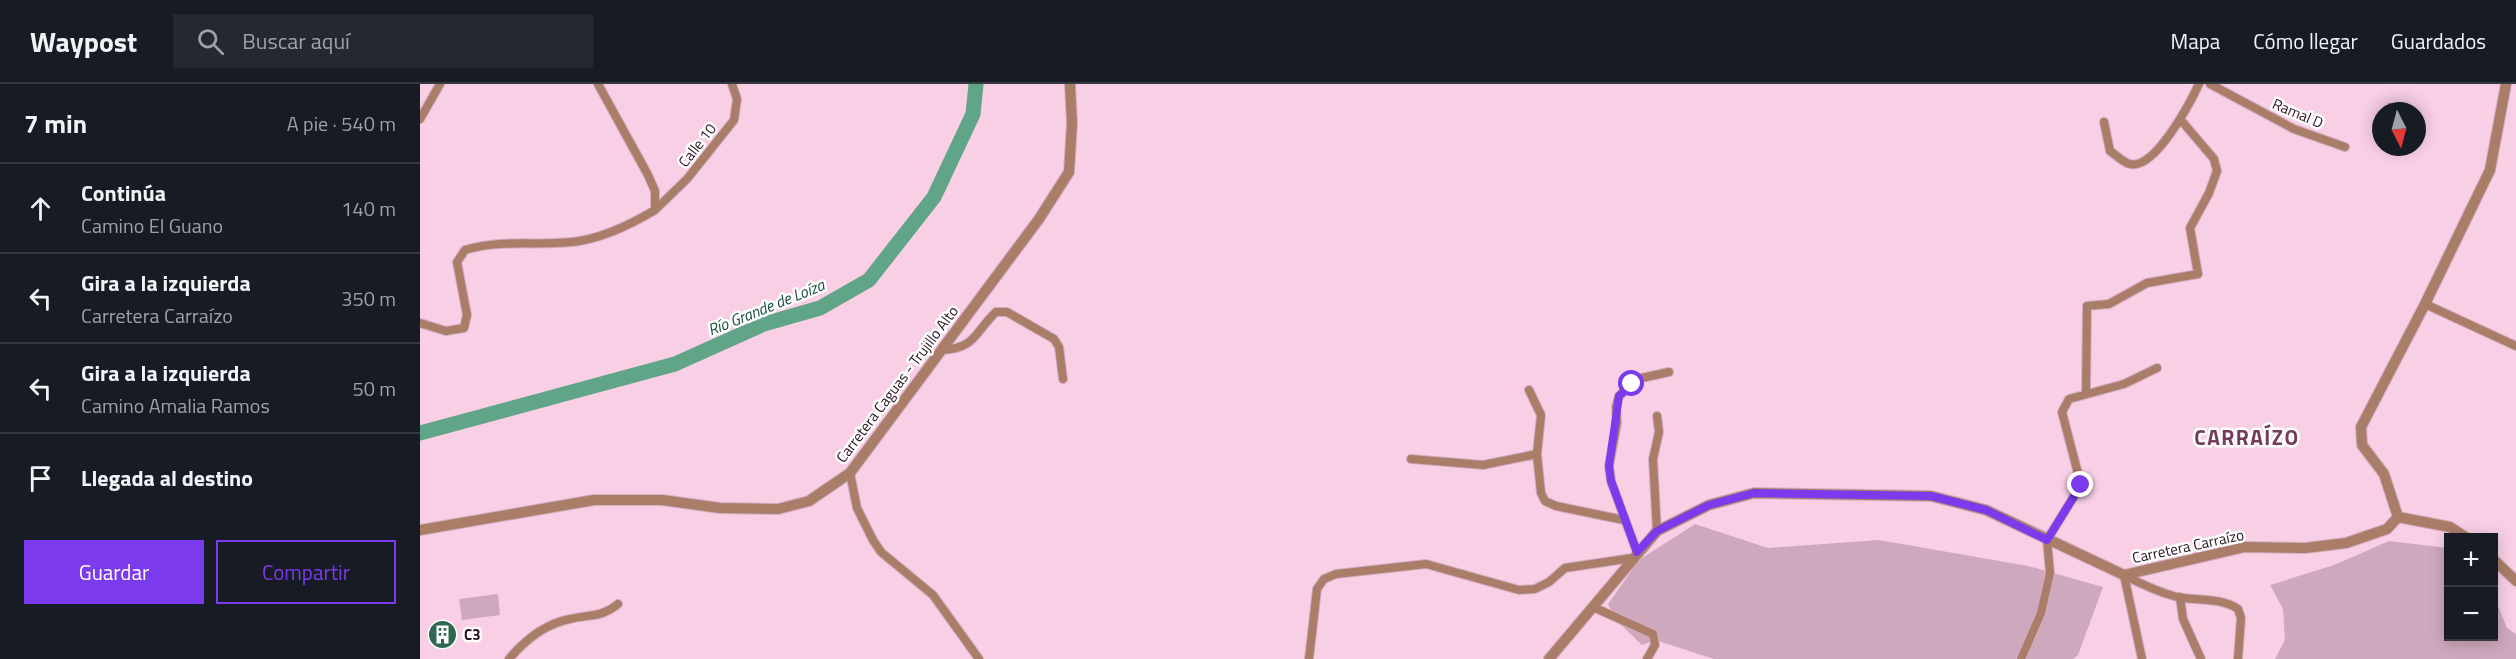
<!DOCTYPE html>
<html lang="es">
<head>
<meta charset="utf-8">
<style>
  :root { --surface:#171b24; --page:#242831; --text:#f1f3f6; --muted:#9ea1a6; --line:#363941; --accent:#7c3aed }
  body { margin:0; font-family:"Titillium Web",sans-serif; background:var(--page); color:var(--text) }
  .controls { position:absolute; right:18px; bottom:18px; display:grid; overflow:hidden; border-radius:0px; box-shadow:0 3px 15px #0003 }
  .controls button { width:54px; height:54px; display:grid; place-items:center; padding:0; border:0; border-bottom:2px solid var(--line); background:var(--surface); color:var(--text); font:30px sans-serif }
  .compass { position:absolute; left:1952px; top:18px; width:54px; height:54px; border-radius:50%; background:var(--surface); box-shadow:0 3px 15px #0003; rotate:174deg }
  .stop { position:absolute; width:18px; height:18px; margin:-14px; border:4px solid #7c3aed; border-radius:50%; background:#fff }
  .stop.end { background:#7c3aed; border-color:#fff; box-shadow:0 2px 6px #0008 }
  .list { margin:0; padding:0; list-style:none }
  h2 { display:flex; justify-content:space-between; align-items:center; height:78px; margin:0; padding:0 24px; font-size:26px }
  h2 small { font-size:20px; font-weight:400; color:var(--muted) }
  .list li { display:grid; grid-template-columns:39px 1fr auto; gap:18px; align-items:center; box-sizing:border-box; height:90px; padding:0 24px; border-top:2px solid var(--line) }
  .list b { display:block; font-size:22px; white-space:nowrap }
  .list p { margin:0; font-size:20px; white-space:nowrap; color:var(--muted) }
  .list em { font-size:20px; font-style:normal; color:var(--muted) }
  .actions { display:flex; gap:12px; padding:18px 24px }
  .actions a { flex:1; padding:14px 0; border:2px solid var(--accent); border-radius:0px; text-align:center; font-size:21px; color:var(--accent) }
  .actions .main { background:var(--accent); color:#fff }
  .icon { flex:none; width:33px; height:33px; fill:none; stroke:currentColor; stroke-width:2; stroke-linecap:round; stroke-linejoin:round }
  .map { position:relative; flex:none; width:2096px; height:575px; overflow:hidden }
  header { display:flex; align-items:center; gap:36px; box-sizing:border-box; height:84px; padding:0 30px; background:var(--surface); border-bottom:2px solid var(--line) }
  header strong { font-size:28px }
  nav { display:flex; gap:33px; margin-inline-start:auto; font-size:21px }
  .search { width:420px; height:54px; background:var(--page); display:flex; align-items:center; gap:15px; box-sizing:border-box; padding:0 21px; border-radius:0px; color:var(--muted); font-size:22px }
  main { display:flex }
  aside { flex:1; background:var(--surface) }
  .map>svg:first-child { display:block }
  .green { fill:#cea9bd }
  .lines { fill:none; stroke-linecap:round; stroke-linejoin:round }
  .river { stroke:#61a589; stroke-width:15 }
  .minor-casing { stroke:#d3adc2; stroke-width:10 }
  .tertiary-casing { stroke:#d3adc2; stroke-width:12 }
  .minor { stroke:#aa7d69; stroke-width:8 }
  .tertiary { stroke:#aa7d69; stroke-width:10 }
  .route { stroke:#7c3aed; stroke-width:8 }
  .labels { text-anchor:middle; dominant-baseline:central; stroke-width:5; stroke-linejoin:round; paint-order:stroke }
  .street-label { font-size:15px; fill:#2b1321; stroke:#fefefe }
  .poi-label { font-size:15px; font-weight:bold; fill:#2b1321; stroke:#fefefe; text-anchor:start }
  .water-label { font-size:16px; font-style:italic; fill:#19503c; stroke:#fefefe }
  .district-label { font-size:21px; font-weight:bold; letter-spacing:1.5px; fill:#743b5c; stroke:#fefefe }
</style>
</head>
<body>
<header>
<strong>Waypost</strong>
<div class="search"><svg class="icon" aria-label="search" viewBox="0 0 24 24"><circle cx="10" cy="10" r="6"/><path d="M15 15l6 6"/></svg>Buscar aquí</div>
<nav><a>Mapa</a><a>Cómo llegar</a><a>Guardados</a></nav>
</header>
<main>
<aside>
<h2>7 min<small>A pie · 540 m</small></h2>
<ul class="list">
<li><svg class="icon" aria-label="ahead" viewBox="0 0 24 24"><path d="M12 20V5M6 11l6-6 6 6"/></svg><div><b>Continúa</b><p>Camino El Guano</p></div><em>140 m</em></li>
<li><svg class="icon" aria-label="left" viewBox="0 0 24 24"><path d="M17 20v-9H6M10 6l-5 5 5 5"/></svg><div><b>Gira a la izquierda</b><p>Carretera Carraízo</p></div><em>350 m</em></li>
<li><svg class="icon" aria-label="left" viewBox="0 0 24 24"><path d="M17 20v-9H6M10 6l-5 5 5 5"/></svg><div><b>Gira a la izquierda</b><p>Camino Amalia Ramos</p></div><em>50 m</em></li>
<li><svg class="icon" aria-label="arrive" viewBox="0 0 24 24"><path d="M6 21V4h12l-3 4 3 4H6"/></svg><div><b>Llegada al destino</b></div></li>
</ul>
<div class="actions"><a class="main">Guardar</a><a>Compartir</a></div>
</aside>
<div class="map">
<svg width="2096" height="575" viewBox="0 0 2096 575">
  <rect width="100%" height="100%" fill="#f8cfe5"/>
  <!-- green -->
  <path class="green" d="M 1275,440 L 1348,464 L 1459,456 L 1608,482 L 1683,503 L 1658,571 L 1653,575 L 1294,575 L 1235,556 L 1222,561 L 1198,538 L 1188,520 L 1219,476 Z
    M 1969,457 L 2027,464 L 2028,552 L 2074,552 L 2074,512 L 2087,544 L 2096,550 L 2096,575 L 1855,575 L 1865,556 L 1863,525 L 1850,501 L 1914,481 Z
    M 78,510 L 80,531 L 42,536 L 39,515 Z"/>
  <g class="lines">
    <!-- river -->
    <path class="river" d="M 0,349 L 255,280 L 344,240 L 400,224 L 449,196 L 514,113 L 553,30 L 556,0"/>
    <defs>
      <path id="minor" d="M 1790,0 L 1874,45 L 1925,63
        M 0,35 L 20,0
        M 1684,38 L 1690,67 C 1696,71 1704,79 1710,80 C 1735,86 1770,19 1779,0
        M 235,126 L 267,95 L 314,36 L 317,15 L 312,0
        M 2005,220 L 2096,262
        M 0,239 L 26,247 L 44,244 L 47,231 L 37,178 L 45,166 C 83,155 114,162 152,158 C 181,155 210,141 235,126 L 235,107 L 228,91 L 178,0
        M 522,266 C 556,264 554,249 576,228 L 587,228 L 634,255 L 639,263 L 643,295
        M 1109,306 L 1121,331 L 1117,370 L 1121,409 L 1125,417 L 1136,422 L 1204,436
        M 1666,309 L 1667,222 L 1689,220 L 1727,199 L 1778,190 L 1770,144 L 1789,109 L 1797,87 L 1794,75 L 1760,35
        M 1237,332 L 1239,348 L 1233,375 L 1237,447
        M 991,375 L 1063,381 L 1117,370
        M 430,389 L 437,424 L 453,456 L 461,468 L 513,511 L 559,575
        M 1217,468 L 1191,397 L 1189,382 L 1197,339 L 1196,323 L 1199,312 L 1217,295 L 1249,288
        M 1704,491 C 1721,500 1738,508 1757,513 C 1777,517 1800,513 1818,525 L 1821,534 L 1818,575
        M 1704,491 L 1722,575
        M 1760,513 L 1763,535 L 1781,575
        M 1173,523 L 1233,550 L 1235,561 L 1227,575
        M 89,575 C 105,556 124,540 150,535 C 170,530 181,534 198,520
        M 889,575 L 897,505 L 904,495 L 916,490 L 1006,480 L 1099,506 L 1115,505 L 1129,498 L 1145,484 L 1212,474
        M 1601,575 L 1621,529 L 1630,489 L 1627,456 L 1661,401 L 1642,328 L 1649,315 L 1704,300 L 1737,284"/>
      <path id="tertiary" d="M 1978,433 L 2030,443 L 2047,454
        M 0,446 L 174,416 L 242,416 L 300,424 L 358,425 L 389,417 L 430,389 L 619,135 L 649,88 L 652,39 L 650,0
        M 2074,476 L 2096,497
        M 1129,575 L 1237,447 L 1289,421 L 1334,409 L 1511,412 L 1566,426 L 1704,491 L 1825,463 L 1885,464 L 1926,459 L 1967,445 L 1978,433 L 1964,390 L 1942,361 L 1941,343 L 2005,220 L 2070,86 L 2086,0"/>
    </defs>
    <!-- minor casing -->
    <use href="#minor" class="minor-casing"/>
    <!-- tertiary casing -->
    <use href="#tertiary" class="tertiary-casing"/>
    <!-- minor -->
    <use href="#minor" class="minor"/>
    <!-- tertiary -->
    <use href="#tertiary" class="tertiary"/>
  </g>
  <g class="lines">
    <!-- route -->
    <path class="route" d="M 1212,300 L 1199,312 L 1189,382 L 1191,397 L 1217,468 L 1237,447 L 1289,421 L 1334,409 L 1511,412 L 1566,426 L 1627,456 L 1661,401"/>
  </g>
  <!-- icons -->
  <defs>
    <symbol id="building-disc" viewBox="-11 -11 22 22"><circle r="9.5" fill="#2e6851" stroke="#fefefe"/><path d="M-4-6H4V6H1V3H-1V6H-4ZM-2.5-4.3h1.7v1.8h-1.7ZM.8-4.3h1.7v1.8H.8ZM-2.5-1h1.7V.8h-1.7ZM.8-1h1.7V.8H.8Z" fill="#fff"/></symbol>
  </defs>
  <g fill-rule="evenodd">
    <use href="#building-disc" x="6" y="534" width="33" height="33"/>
  </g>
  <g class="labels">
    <!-- street labels -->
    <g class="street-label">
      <text transform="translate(1878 29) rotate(23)">Ramal D</text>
      <text transform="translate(277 61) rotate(-52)">Calle 10</text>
      <text transform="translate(477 300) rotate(-53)">Carretera Caguas - Trujillo Alto</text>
      <text transform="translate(1768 462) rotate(-12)">Carretera Carraízo</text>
    </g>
    <!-- poi labels -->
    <g class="poi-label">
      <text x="44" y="550">C3</text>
    </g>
    <!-- water labels -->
    <g class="water-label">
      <text transform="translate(346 223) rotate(-22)">Río Grande de Loíza</text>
    </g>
    <!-- district labels -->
    <g class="district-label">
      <text x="1827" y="353">CARRAÍZO</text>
    </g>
  </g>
</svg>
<div class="controls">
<button>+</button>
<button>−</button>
</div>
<svg class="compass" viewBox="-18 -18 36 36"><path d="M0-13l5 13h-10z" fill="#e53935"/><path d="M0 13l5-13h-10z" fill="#9ea1a6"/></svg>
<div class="stop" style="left:1212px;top:300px"></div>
<div class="stop end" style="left:1661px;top:401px"></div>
</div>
</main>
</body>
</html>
